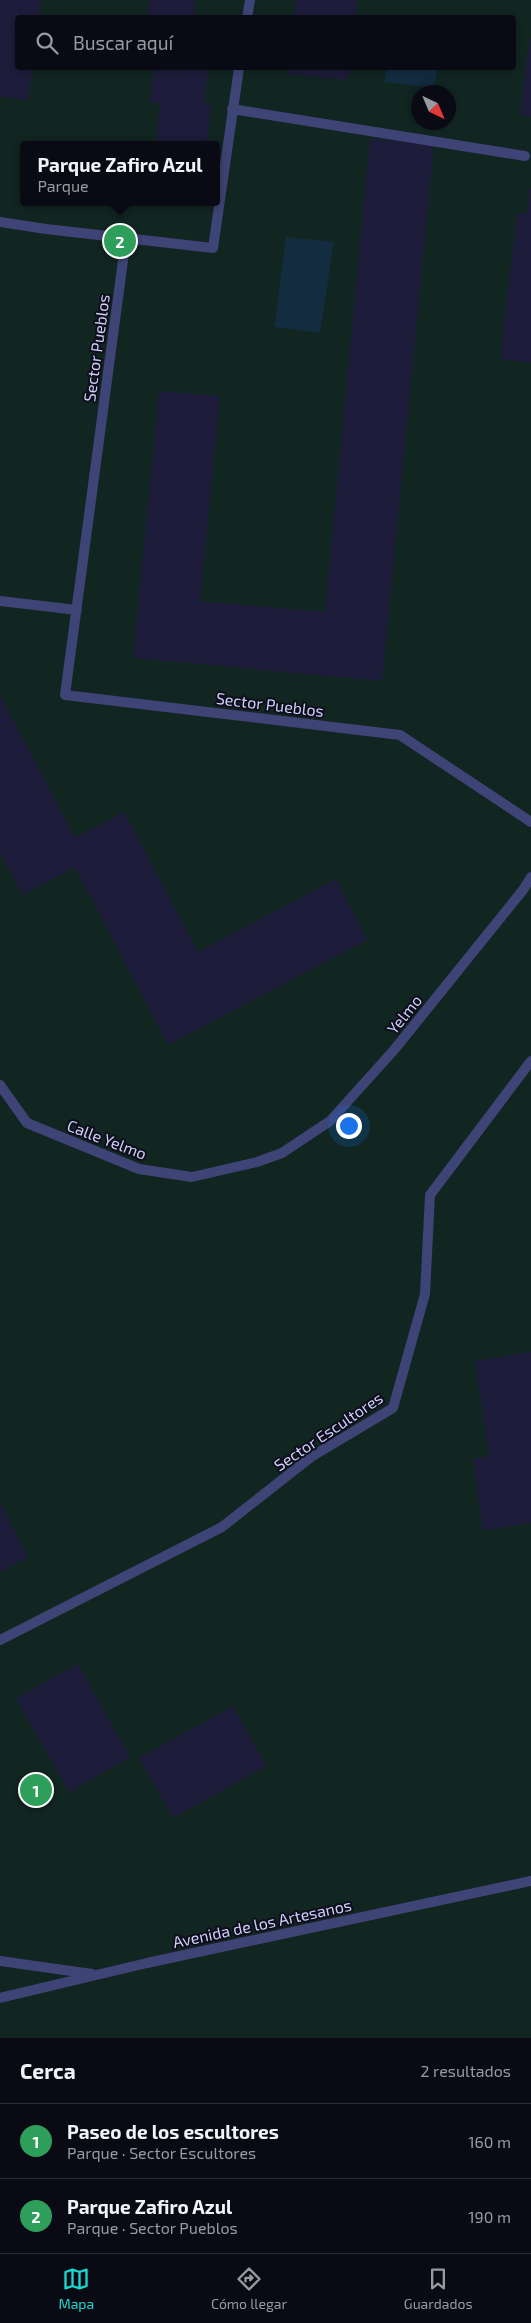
<!DOCTYPE html>
<html lang="es">
<head>
<meta charset="utf-8">
<style>
  :root { --surface:#0a0a15; --page:#13131e; --text:#f1f3f6; --muted:#999aa0; --line:#2a2b34; --accent:#1ad9cf }
  body { margin:0; font-family:"Exo 2",sans-serif; background:var(--page); color:var(--text) }
  .compass { position:absolute; left:411px; top:85px; width:45px; height:45px; border-radius:50%; background:var(--surface); box-shadow:0 2px 8px #0003; rotate:136deg }
  .you { position:absolute; left:348px; top:1125px; width:18px; height:18px; margin:-12px; border:4px solid #fff; border-radius:50%; background:#1a73e8; box-shadow:0 0 0 8px #1a73e833 }
  .badge { display:grid; place-items:center; width:32px; height:32px; border-radius:50%; background:var(--accent); color:#fff; font-size:16px; font-weight:700 }
  .pin { position:absolute; translate:-50% -50%; border:2px solid #fff; box-shadow:0 1px 5px #0006 }
  .popup { position:absolute; left:20px; top:141px; width:200px; height:65px; box-sizing:border-box; display:grid; place-content:center; border-radius:5px; background:var(--surface); filter:drop-shadow(0 1px 4px #0005); font-size:16px; white-space:nowrap; color:var(--muted) }
  .popup b { font-size:19px; color:var(--text) }
  .popup::after { content:''; position:absolute; left:50%; top:100%; margin-left:-10px; border:10px solid transparent; border-top-color:var(--surface) }
  .list { margin:0; padding:0; list-style:none }
  h2 { display:flex; justify-content:space-between; align-items:center; height:65px; margin:0; padding:0 20px; font-size:21px }
  h2 small { font-size:16px; font-weight:400; color:var(--muted) }
  .list li { display:grid; grid-template-columns:32px 1fr auto; gap:15px; align-items:center; box-sizing:border-box; height:75px; padding:0 20px; border-top:1px solid var(--line) }
  .list b { display:block; font-size:19px; white-space:nowrap }
  .list p { margin:0; font-size:16px; white-space:nowrap; color:var(--muted) }
  .list em { font-size:16px; font-style:normal; color:var(--muted) }
  .icon { flex:none; width:28px; height:28px; fill:none; stroke:currentColor; stroke-width:2; stroke-linecap:round; stroke-linejoin:round }
  .map { position:relative; flex:none; width:531px; height:2038px; overflow:hidden }
  .search { position:absolute; background:var(--surface); box-shadow:0 2px 8px #0003; left:15px; right:15px; top:15px; height:55px; display:flex; align-items:center; gap:12px; box-sizing:border-box; padding:0 18px; border-radius:5px; color:var(--muted); font-size:19px }
  .sheet { height:215px; background:var(--surface) }
  nav { display:flex; justify-content:space-around; align-items:center; box-sizing:border-box; height:70px; border-top:1px solid var(--line); background:var(--surface); font-size:14px; color:var(--muted) }
  nav a { display:grid; justify-items:center; gap:2px }
  nav .on { color:var(--accent) }
  .map>svg:first-child { display:block }
  .green { fill:#112521; fill-rule:evenodd }
  .water { fill:#132c3f }
  .building { fill:#1d1c3a }
  .lines { fill:none; stroke-linecap:round; stroke-linejoin:round }
  .street { stroke:#3e4475; stroke-width:10 }
  .labels { text-anchor:middle; dominant-baseline:central; stroke-width:4; stroke-linejoin:round; paint-order:stroke }
  .street-label { font-size:16px; fill:#ced0f9; stroke:#0e0e1c }
</style>
</head>
<body>
<div class="map">
<svg width="531" height="2038" viewBox="0 0 531 2038">
  <rect width="100%" height="100%" fill="#0e0e1c"/>
  <!-- green -->
  <path class="green" d="M 0,0 L 531,0 L 531,2038 L 0,2038 ZM 18,18 L 514,18 L 514,68 L 18,68 ZM 418,92 L 448,92 L 448,122 L 418,122 ZM 24,145 L 216,145 L 216,202 L 24,202 Z"/>
  <!-- water -->
  <path class="water" d="M 387,68 L 438,68 L 434,88 L 384,82 Z
    M 286,237 L 334,242 L 320,333 L 274,327 Z"/>
  <!-- building -->
  <path class="building" d="M 0,0 L 41,0 L 39,18 L 18,18 L 18,68 L 32,68 L 28,100 L 0,97 Z
    M 149,0 L 195,0 L 194,18 L 147,18 Z
    M 296,0 L 357,0 L 355,18 L 294,18 Z
    M 530,39 L 531,39 L 531,117 L 520,115 Z
    M 154,68 L 208,68 L 204,103 L 211,104 L 207,145 L 156,145 L 160,103 L 150,102 Z
    M 289,68 L 350,68 L 348,80 L 288,74 Z
    M 370,138 L 434,144 L 382,681 L 133,658 L 159,391 L 220,396 L 200,601 L 325,612 Z
    M 530,189 L 531,189 L 531,363 L 500,359 L 517,213 L 527,214 Z
    M 0,695 L 75,838 L 124,812 L 198,952 L 336,879 L 367,940 L 168,1045 L 75,867 L 22,895 L 0,852 Z
    M 531,1352 L 531,1523 L 483,1531 L 473,1459 L 489,1456 L 475,1361 Z
    M 0,1502 L 28,1557 L 0,1572 Z
    M 78,1664 L 130,1757 L 69,1792 L 16,1698 Z
    M 233,1706 L 266,1766 L 173,1818 L 139,1758 Z"/>
  <g class="lines">
    <!-- street -->
    <path class="street" d="M 247,18 L 250,0
      M 232,109 L 525,156
      M 0,222 L 46,229 L 213,248 L 239,68
      M 126,238 L 65,695 L 400,735 L 531,822
      M 0,601 L 77,610
      M 0,1085 L 27,1123 L 139,1169 L 192,1177 L 257,1162 L 282,1153 L 330,1121 L 394,1050 L 523,890 L 531,877
      M 0,1640 L 222,1527 L 311,1457 L 393,1408 L 425,1294 L 430,1195 L 531,1061
      M 0,1961 L 92,1974
      M 0,1998 L 147,1963 L 531,1881"/>
  </g>
  <g class="labels">
    <!-- street labels -->
    <g class="street-label">
      <text transform="translate(96 348) rotate(-82)">Sector Pueblos</text>
      <text transform="translate(270 704) rotate(7)">Sector Pueblos</text>
      <text transform="translate(404 1014) rotate(-51)">Yelmo</text>
      <text transform="translate(107 1139) rotate(21)">Calle Yelmo</text>
      <text transform="translate(328 1431) rotate(-34)">Sector Escultores</text>
      <text transform="translate(262 1923) rotate(-12)">Avenida de los Artesanos</text>
    </g>
  </g>
</svg>
<svg class="compass" viewBox="-18 -18 36 36"><path d="M0-13l5 13h-10z" fill="#e53935"/><path d="M0 13l5-13h-10z" fill="#999aa0"/></svg>
<div class="you"></div>
<div class="pin badge" style="left:36px;top:1790px;background:#2e9e5b">1</div>
<div class="pin badge" style="left:120px;top:241px;background:#2e9e5b">2</div>
<div class="popup"><b>Parque Zafiro Azul</b>Parque</div>
<div class="search"><svg class="icon" aria-label="search" viewBox="0 0 24 24"><circle cx="10" cy="10" r="6"/><path d="M15 15l6 6"/></svg>Buscar aquí</div>
</div>
<section class="sheet">
<h2>Cerca<small>2 resultados</small></h2>
<ul class="list">
<li><span class="badge" style="background:#2e9e5b">1</span><div><b>Paseo de los escultores</b><p>Parque · Sector Escultores</p></div><em>160 m</em></li>
<li><span class="badge" style="background:#2e9e5b">2</span><div><b>Parque Zafiro Azul</b><p>Parque · Sector Pueblos</p></div><em>190 m</em></li>
</ul>
</section>
<nav>
<a class="on"><svg class="icon" aria-label="map" viewBox="0 0 24 24"><path d="M3 6l6-2 6 2 6-2v14l-6 2-6-2-6 2zM9 4v14M15 6v14"/></svg>Mapa</a>
<a><svg class="icon" aria-label="directions" viewBox="0 0 24 24"><path d="M12 3l9 9-9 9-9-9zM9 14v-3h6M13 9l2 2-2 2"/></svg>Cómo llegar</a>
<a><svg class="icon" aria-label="saved" viewBox="0 0 24 24"><path d="M7 4h10v16l-5-4-5 4z"/></svg>Guardados</a>
</nav>
</body>
</html>
